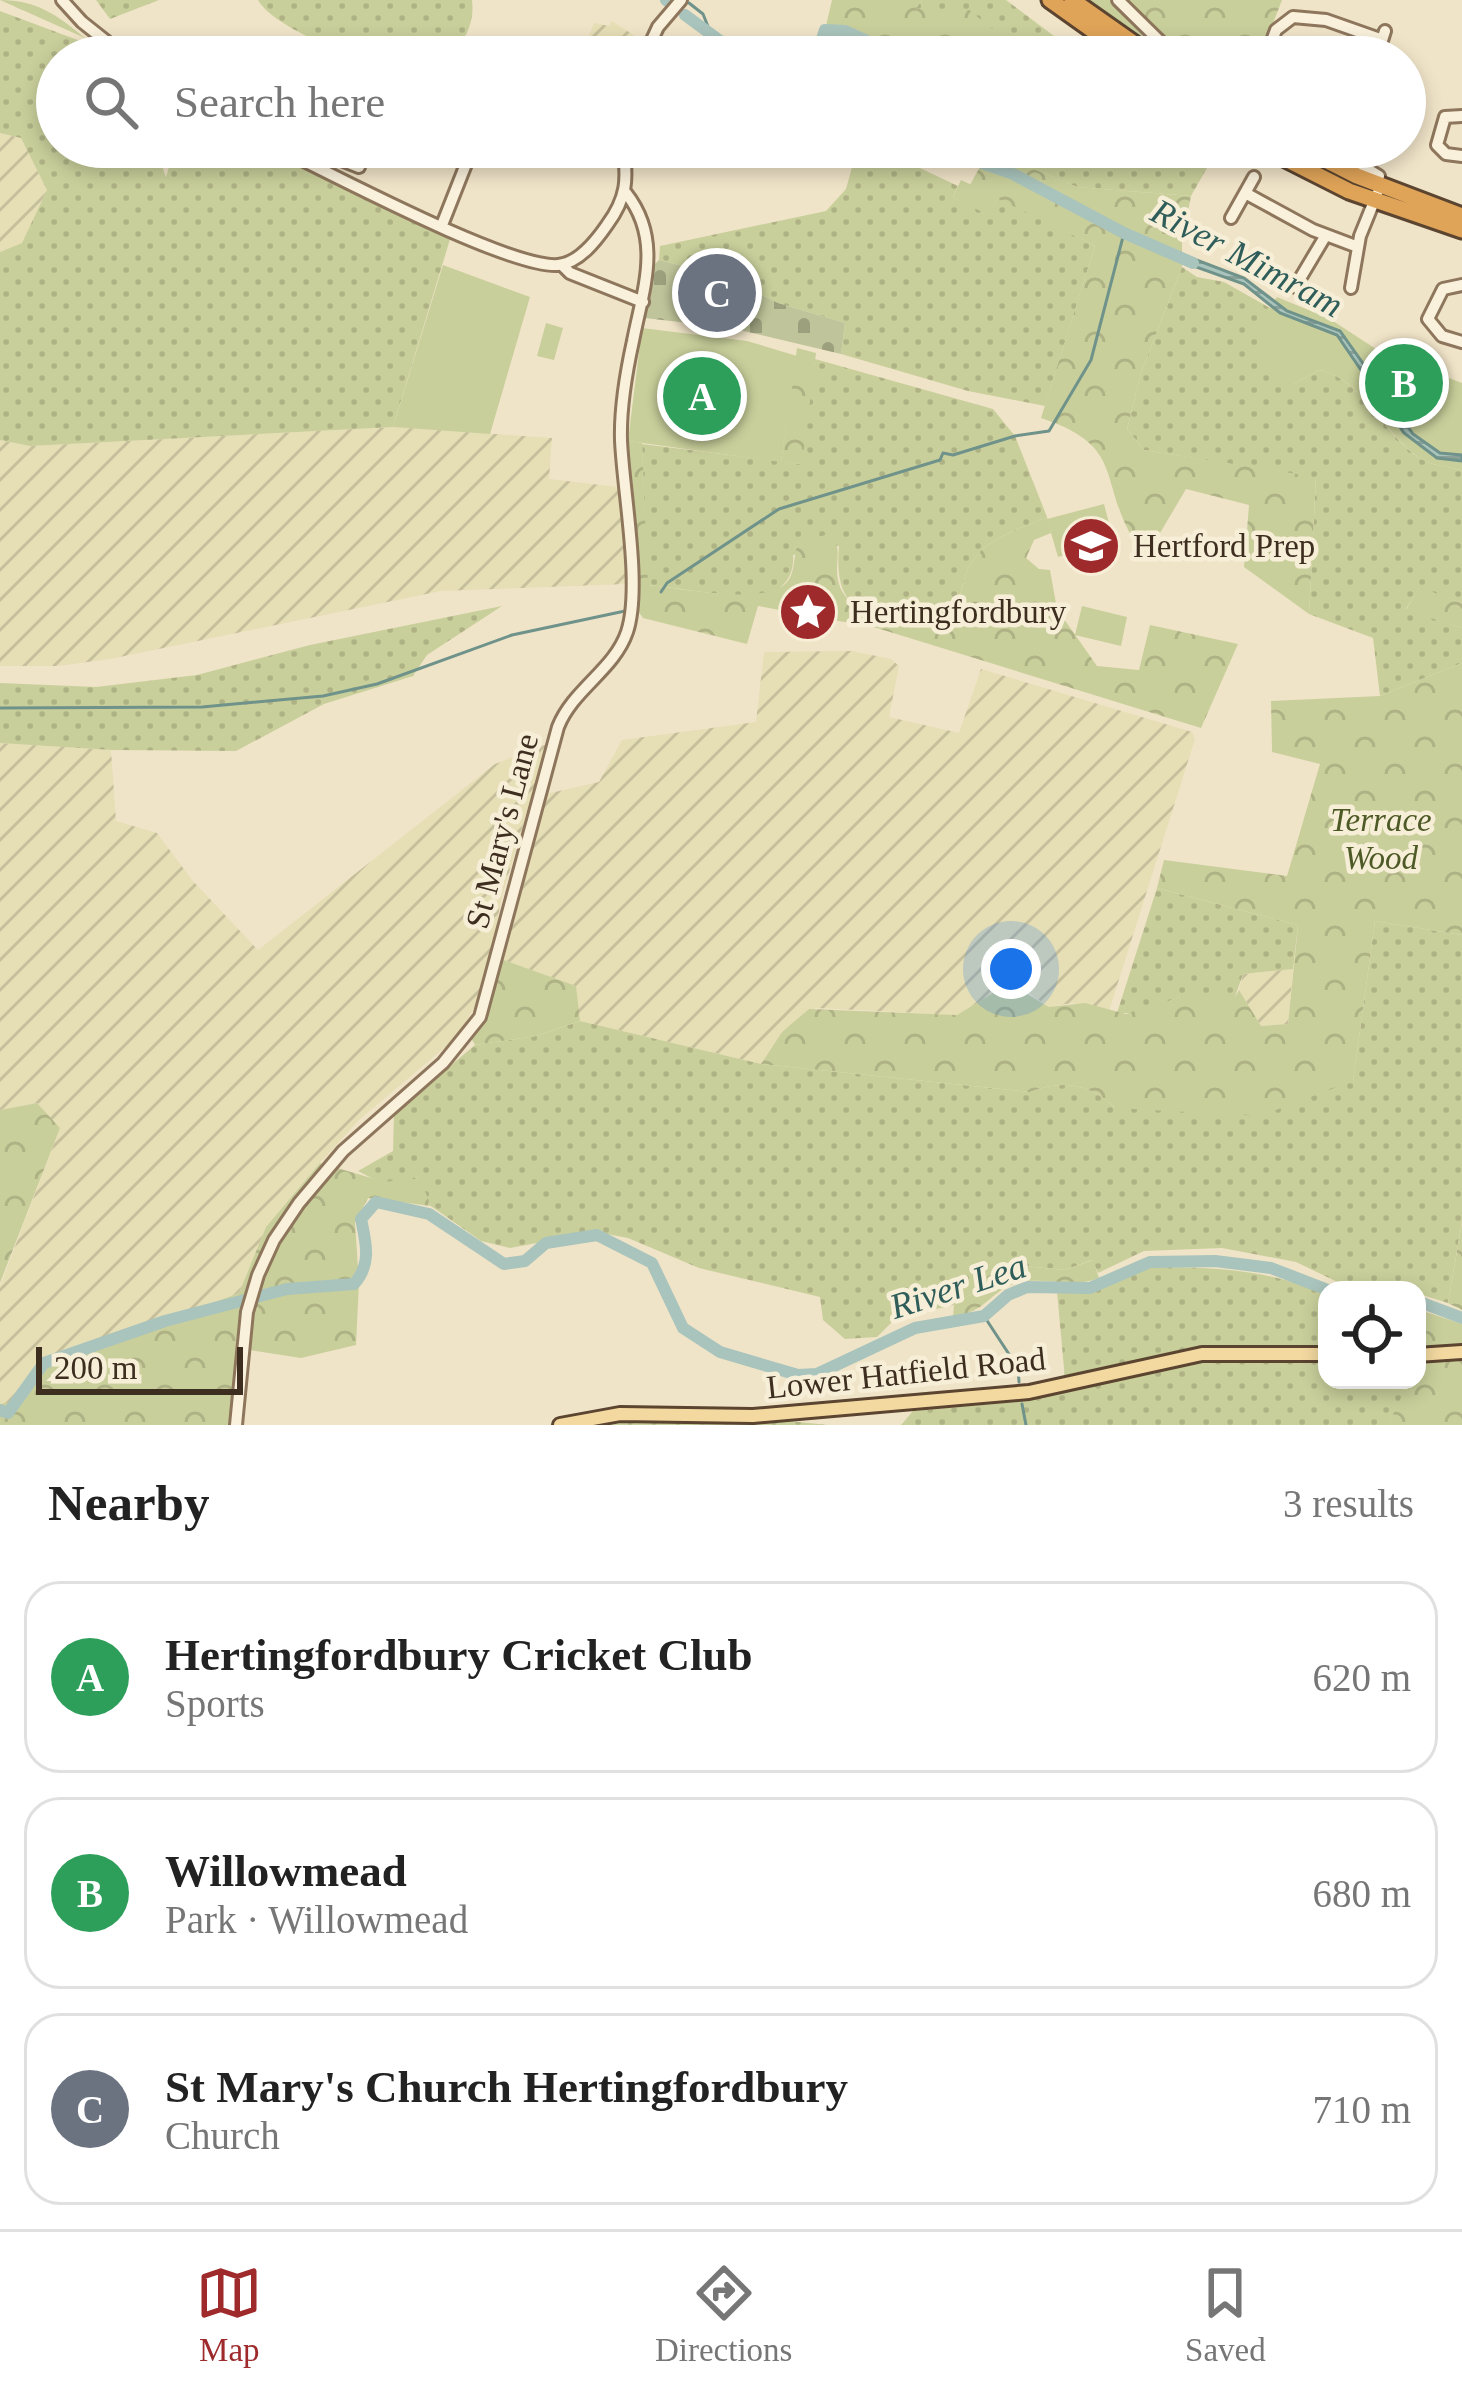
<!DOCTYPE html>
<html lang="en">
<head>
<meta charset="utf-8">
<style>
  :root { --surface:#fff; --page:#f2f2f2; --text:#222; --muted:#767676; --line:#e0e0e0; --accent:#9e2a2b }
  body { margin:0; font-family:Georgia,serif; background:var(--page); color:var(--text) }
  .controls { position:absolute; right:36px; bottom:36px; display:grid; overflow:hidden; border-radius:24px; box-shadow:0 6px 18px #0003 }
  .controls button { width:108px; height:108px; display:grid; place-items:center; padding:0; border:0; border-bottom:3px solid var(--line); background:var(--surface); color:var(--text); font:60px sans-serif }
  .scale { position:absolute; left:36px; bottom:30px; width:207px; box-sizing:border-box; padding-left:12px; border:6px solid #3d2e20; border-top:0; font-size:33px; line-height:42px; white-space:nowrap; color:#3d2e20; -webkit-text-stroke:9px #f7eed8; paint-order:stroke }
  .you { position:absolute; left:1011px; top:969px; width:42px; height:42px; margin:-30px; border:9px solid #fff; border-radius:50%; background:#1a73e8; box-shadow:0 0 0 18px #1a73e833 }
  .badge { display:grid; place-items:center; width:78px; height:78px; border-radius:50%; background:var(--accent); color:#fff; font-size:39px; font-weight:700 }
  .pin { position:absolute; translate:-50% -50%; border:6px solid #fff; box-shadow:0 3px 12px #0006 }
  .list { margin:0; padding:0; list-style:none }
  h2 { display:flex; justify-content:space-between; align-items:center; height:156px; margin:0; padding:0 48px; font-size:51px }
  h2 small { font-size:39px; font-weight:400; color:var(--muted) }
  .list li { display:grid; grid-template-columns:78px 1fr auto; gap:36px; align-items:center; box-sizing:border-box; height:192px; margin:0 24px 24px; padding:0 24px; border:3px solid var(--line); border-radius:36px }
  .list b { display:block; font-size:45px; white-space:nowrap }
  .list p { margin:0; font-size:39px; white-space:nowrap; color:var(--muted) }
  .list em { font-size:39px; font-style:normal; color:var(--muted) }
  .icon { flex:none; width:66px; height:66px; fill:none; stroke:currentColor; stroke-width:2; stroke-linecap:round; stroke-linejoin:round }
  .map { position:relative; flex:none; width:1462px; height:1425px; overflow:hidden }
  .search { position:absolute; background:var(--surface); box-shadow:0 6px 18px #0003; left:36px; right:36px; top:36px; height:132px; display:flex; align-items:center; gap:30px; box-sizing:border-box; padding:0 42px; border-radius:66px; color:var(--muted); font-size:45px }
  .sheet { height:804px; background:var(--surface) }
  nav { display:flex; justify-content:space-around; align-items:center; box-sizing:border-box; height:168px; border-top:3px solid var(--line); background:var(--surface); font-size:33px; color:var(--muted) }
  nav a { display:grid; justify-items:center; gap:6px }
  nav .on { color:var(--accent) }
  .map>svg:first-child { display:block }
  .farmland { fill:url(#farmland-furrows) }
  .grass { fill:url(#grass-dots) }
  .forest { fill:url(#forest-crowns) }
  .cemetery { fill:url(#cemetery-stones) }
  .green { fill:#c9cf9b }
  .water { fill:url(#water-rules); stroke:#6f938a; stroke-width:3 }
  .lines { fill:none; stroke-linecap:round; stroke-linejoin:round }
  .stream { stroke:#6f938a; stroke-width:3 }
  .river { stroke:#a9c4bc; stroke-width:12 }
  .minor-casing { stroke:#8d765c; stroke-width:16 }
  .major-casing { stroke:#5b4430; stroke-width:18 }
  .highway-casing { stroke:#5b4430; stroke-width:21 }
  .minor { stroke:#faf1dc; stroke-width:10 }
  .major { stroke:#f3d9a0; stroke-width:12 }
  .highway { stroke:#e0a458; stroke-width:15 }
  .labels { text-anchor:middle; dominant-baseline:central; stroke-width:9; stroke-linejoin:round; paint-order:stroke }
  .poi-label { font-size:33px; fill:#3d2e20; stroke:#f7eed8; text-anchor:start }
  .park-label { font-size:33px; font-style:italic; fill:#4d5a26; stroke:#f7eed8 }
  .street-label { font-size:33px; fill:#3d2e20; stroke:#f7eed8 }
  .water-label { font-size:36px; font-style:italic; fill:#2f5d5a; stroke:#f7eed8 }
</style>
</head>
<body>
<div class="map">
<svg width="1462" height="1425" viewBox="0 0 1462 1425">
  <defs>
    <pattern id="farmland-furrows" width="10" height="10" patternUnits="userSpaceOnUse" patternTransform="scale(3)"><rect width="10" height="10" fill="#e6deb5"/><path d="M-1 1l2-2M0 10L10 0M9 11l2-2" fill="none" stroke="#c6bf9b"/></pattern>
    <pattern id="grass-dots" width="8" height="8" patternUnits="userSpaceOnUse" patternTransform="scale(3)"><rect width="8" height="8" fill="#c9cf9b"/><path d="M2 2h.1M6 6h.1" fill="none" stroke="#aeb285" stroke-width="1.8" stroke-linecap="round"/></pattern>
    <pattern id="forest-crowns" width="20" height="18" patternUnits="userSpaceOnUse" patternTransform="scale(3)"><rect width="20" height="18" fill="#c9cf9b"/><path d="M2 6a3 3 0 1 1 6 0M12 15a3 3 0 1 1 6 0" fill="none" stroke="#aeb285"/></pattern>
    <pattern id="cemetery-stones" width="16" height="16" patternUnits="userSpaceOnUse" patternTransform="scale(3)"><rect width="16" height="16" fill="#bfc49a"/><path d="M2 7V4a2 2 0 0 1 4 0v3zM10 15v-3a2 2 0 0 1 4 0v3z" fill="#9ca07d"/></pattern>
    <pattern id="water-rules" width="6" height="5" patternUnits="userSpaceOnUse" patternTransform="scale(3)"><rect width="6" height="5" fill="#a9c4bc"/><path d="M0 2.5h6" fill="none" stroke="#8ba098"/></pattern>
  </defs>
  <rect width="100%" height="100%" fill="#f0e4c8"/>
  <!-- farmland -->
  <path class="farmland" d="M 612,21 L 644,42 L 638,57 L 582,55 L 594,23 L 609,26 Z
    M 0,133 L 21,138 L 47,190 L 22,243 L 0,252 Z
    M 393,427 L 552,438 L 549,479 L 618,487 L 626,584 L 441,591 L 110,659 L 58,666 L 0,666 L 0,440 L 30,446 Z
    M 852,651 L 891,659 L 899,666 L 889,717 L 959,733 L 981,669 L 1192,732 L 1195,739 L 1189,758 L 1109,1011 L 1072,1003 L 1049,1007 L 1023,989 L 1004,988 L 957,1015 L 816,1008 L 782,1032 L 761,1064 L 580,1021 L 575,986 L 501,959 L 515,894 L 546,794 L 599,782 L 622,740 L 756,722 L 764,652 Z
    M 0,743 L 111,750 L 116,821 L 157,833 L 192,880 L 258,950 L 495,764 L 547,744 L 502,896 L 483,993 L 456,1038 L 359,1120 L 320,1163 L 266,1227 L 239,1293 L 41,1368 L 24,1382 L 12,1403 L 0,1404 L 0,1286 L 60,1128 L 37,1103 L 0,1110 Z
    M 1293,969 L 1288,1024 L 1261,1026 L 1239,990 L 1243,974 Z"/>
  <!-- grass -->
  <path class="grass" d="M 96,0 L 159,0 L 110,19 Z
    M 258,0 L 472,0 C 475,24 465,38 452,57 C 424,57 393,61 365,57 C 339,53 271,24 258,0 Z
    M 922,0 L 1006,0 L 1082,57 L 985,57 L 999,35 L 914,10 Z
    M 0,11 L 99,48 L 111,57 L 57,57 L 57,147 L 155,147 L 166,177 L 175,147 L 219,147 L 246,161 L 253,147 L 264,147 L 451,236 L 393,427 L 30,446 L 0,440 L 0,252 L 22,243 L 47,190 L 21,138 L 0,133 Z
    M 1003,147 L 1219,147 L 1191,196 L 1077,187 L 1007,158 Z
    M 849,155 L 903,160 L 958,186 L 953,197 L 990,215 L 998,197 L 1095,246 L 1045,406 L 968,391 L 841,354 L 845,323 L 778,303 L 722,276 L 659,260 L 660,246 L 826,211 L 846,189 L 852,167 Z
    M 1182,267 L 1197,277 L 1224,282 L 1270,308 L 1260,349 L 1294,384 L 1319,370 C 1365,379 1384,439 1425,461 C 1435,466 1451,467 1462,470 L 1462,603 L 1419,588 L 1406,609 L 1462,628 L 1462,663 L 1380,696 L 1373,638 L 1309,614 L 1316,478 L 1144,450 L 1127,429 L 1141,373 Z
    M 815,359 L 993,409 L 1015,436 L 1047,517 C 1025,527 993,536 977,555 C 956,579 967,612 934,630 C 875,614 832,621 839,546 L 793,555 C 795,575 783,592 762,596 C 741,599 673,587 647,585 L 642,444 L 801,464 Z
    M 502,606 L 427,655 L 413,676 L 324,704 L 236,751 L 111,750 L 0,743 L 0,683 L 96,687 L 197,675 L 310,645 Z
    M 1157,888 L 1298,925 L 1293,969 L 1243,974 L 1235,997 L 1181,997 L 1135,1013 L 1117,1013 Z
    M 1375,921 L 1462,935 L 1462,1221 L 1448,1303 L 1394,1286 L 1354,1290 L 1296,1262 L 1222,1248 L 1144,1251 L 1098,1273 L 1092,1260 L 1065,1270 L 1023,1266 L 1006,1272 L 954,1305 L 896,1318 L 877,1337 L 845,1339 L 823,1320 L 820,1297 L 699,1268 L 628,1238 L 596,1232 L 510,1248 L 481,1241 L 431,1206 L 418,1177 L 385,1185 L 358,1171 L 393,1151 L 394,1113 L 475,1045 L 536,1036 L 580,1021 L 761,1064 L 1030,1092 C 1061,1079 1092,1084 1115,1108 L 1353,1081 Z
    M 1151,1267 C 1212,1267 1272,1269 1327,1296 L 1327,1349 L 1215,1348 L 1065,1379 L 1057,1292 L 1094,1292 Z
    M 1214,1358 L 1327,1359 L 1327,1380 L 1412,1380 L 1388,1425 L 901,1425 L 913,1411 L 1027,1401 L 1134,1371 Z
    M 610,1419 L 769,1419 L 828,1425 L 573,1425 Z"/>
  <!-- forest -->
  <path class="forest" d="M 0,0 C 37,0 57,15 85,38 Z
    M 832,0 L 922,0 L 916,9 L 969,10 L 1000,35 L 985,57 L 902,57 L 845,31 L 825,30 Z
    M 1082,0 L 1113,0 L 1171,57 L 1164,57 Z
    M 1124,0 L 1282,0 L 1260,57 L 1185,57 Z
    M 706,147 L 757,147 L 743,155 L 740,166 L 724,168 L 706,161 Z
    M 978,147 L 1003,147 L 1007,158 L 1077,187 L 1191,196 L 1182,241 L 1182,267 L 1141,373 L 1127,429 L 1144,450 L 1316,477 L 1309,614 L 1244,567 L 1249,505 L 1186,489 L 1153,545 L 1133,539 C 1098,478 1125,446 1041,418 L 1095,246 L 970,185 L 982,163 Z
    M 797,348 L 816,353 L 802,464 L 781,462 Z
    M 628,441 L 642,443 L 648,585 C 681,588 759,605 784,585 C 798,573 791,555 800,541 L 830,534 C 841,546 837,555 837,570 C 837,618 898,621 934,630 C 967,612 956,579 977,555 C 993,536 1025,527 1047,517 L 1051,533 L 1034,540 L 1026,558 L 1039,569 L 1050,570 L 1057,609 L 1097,666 L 1139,670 L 1150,625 L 1238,644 L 1201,728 L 877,628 L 758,606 L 747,644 L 643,618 L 633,604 Z
    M 1419,587 L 1462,603 L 1462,628 L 1406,610 Z
    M 1462,663 L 1462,935 L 1375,921 L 1353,1081 L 1260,1116 L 1115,1108 C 1092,1084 1061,1079 1030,1092 L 761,1064 L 782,1032 L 809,1009 L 957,1015 L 995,992 L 1015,987 L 1049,1007 L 1085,1003 L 1126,1014 L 1181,997 L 1235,997 L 1239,990 L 1261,1026 L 1288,1024 L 1298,925 L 1157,888 L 1164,860 L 1287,876 L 1320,764 L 1272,752 L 1271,701 L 1380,696 Z
    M 501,959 L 576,986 L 580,1021 L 536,1036 L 475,1045 L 471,1038 L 488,1009 Z
    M 37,1103 L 60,1128 L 0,1283 L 0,1110 Z
    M 320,1163 L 385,1182 L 419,1177 L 431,1206 L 368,1198 L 355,1223 L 359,1283 L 356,1345 L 301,1358 L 236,1348 L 230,1425 L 0,1425 L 0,1404 L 12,1402 L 24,1382 L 41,1368 L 239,1293 L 266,1227 Z
    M 1462,1222 L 1462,1310 L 1448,1303 Z
    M 1093,1260 L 1099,1278 C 1073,1289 1048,1277 1021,1282 C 992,1287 987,1314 953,1316 L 954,1305 L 1006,1272 L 1023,1266 L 1065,1270 Z
    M 1417,1309 L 1462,1324 L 1462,1348 L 1417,1351 Z
    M 1462,1359 L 1462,1425 L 1388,1425 L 1406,1387 L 1417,1380 L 1417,1373 L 1427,1361 Z"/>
  <!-- cemetery -->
  <path class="cemetery" d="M 659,260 L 722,276 L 778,303 L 845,323 L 841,354 L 731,328 L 645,318 L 652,267 Z"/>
  <!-- green -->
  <path class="green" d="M 961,180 L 998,197 L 990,216 L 953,197 Z
    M 443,265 L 530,297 L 490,434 L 393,427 Z
    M 1277,297 L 1330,319 L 1379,351 L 1462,383 L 1462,470 C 1451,467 1435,466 1425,461 C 1385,439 1365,379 1319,370 L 1294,384 L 1271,377 L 1262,368 C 1256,348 1264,314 1277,297 Z
    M 546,323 L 563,328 L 554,360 L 537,356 Z
    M 642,328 L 747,341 L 797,356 L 781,462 L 628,441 Z
    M 1104,504 L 1114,542 L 1058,557 L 1047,519 Z
    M 1082,606 L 1127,617 L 1121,646 L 1075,635 Z"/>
  <!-- water -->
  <path class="water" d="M 1181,254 L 1244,278 L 1287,311 L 1340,331 L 1413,434 L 1440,453 L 1462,455 L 1462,461 L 1437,458 L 1404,433 L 1337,335 L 1280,313 L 1244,284 L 1182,262 Z"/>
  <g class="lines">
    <!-- stream -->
    <path class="stream" d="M 689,3 L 703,14 L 711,34
      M 661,592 L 667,583 L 779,509 L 940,460 L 943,453 L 953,455 L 1015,436 L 1049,431 L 1091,360 L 1124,233
      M 0,708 L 202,707 L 323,696 L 377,684 L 512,635 L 625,611
      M 984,1316 L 1018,1368 L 1019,1382
      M 1022,1404 L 1026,1425"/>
    <!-- river -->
    <path class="river" d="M 666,0 L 669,2
      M 685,15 L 742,57
      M 816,57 L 825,30 L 845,31 L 902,57
      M 978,147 L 982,163 L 1011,173 L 1124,233 L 1193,263
      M 1417,1301 L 1462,1318
      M 0,1410 L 8,1413 L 44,1363 L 165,1321 L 287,1289 L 354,1284 C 372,1264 366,1243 361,1219 L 376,1202 L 429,1214 L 504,1264 L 525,1261 L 546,1243 L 597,1235 L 652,1263 L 683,1328 L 720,1352 L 798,1375 L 817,1374 L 915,1328 L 984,1316 L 1008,1295 L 1027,1287 L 1090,1288 L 1150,1262 L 1215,1261 L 1271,1268 L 1328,1290"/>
    <defs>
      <path id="minor" d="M 62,0 L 82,22 L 126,57
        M 1118,0 L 1176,57
        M 1379,50 L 1385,31
        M 644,57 L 658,27 L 681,0
        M 1266,57 L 1276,30 L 1293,17 L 1326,20 L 1380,39
        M 1462,116 L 1445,117 L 1437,145 L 1446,154 L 1462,156
        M 276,147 C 328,172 510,269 558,265 C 579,263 596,241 607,225 C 627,198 628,179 623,147
        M 308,147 L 359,167
        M 1331,147 L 1379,176
        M 1247,194 L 1313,230 L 1358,247
        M 1231,218 L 1254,177
        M 442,225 L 468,159
        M 562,265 L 570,273 L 643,302
        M 1462,285 L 1443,289 L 1428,319 L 1442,336 L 1462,342
        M 1295,287 L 1326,235
        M 1351,288 L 1360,236 L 1377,194
        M 236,1425 L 247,1312 L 258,1275 L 274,1240 L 299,1203 L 343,1151 L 443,1063 L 480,1017 L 558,727 C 573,689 614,670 627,632 C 642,587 623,491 621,440 C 620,407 626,373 633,341 C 643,289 663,240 626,193"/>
      <path id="major" d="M 1417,1355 L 1462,1352
        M 560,1425 L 620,1414 L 753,1416 L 1029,1392 L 1202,1354 L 1327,1354"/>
      <path id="highway" d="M 1050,0 L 1130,57
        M 1072,0 L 1153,57
        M 1262,147 L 1349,191 L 1462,230
        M 1300,147 L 1357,176 L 1462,216"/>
    </defs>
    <!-- minor casing -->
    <use href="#minor" class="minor-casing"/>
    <!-- major casing -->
    <use href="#major" class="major-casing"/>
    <!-- highway casing -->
    <use href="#highway" class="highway-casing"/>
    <!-- minor -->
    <use href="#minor" class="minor"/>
    <!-- major -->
    <use href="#major" class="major"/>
    <!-- highway -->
    <use href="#highway" class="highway"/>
  </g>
  <!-- icons -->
  <defs>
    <symbol id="school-disc" viewBox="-11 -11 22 22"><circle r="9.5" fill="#9e2a2b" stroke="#f7eed8"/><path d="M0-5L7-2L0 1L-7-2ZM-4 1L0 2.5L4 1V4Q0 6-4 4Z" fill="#fff"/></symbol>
    <symbol id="sight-disc" viewBox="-11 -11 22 22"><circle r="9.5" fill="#9e2a2b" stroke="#f7eed8"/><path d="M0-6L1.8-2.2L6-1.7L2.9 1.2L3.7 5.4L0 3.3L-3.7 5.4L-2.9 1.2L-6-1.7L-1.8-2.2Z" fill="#fff"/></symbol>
  </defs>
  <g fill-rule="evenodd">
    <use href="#school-disc" x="1058" y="513" width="66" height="66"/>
    <use href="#sight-disc" x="775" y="579" width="66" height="66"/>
  </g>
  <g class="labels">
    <!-- poi labels -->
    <g class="poi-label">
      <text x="1133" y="546">Hertford Prep</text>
      <text x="850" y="612">Hertingfordbury</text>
    </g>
    <!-- park labels -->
    <g class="park-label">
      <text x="1381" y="820">Terrace<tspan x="1381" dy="38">Wood</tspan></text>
    </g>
    <!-- street labels -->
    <g class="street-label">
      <text transform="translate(502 831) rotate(-75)">St Mary's Lane</text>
      <text transform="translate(906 1373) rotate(-6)">Lower Hatfield Road</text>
    </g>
    <!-- water labels -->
    <g class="water-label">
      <text transform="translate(1247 258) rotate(28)">River Mimram</text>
      <text transform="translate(958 1286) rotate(-18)">River Lea</text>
    </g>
  </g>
</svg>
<div class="controls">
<button><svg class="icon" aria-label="locate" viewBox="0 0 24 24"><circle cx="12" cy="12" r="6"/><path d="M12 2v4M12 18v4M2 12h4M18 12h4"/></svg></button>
</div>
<div class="scale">200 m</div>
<div class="you"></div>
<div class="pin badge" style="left:702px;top:396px;background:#2e9e5b">A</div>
<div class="pin badge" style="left:1404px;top:383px;background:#2e9e5b">B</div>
<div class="pin badge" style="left:717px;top:293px;background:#6b7280">C</div>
<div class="search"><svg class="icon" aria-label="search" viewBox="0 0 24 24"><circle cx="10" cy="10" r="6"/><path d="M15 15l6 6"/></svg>Search here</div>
</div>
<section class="sheet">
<h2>Nearby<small>3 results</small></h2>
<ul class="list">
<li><span class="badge" style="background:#2e9e5b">A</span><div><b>Hertingfordbury Cricket Club</b><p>Sports</p></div><em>620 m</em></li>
<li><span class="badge" style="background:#2e9e5b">B</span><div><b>Willowmead</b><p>Park · Willowmead</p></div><em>680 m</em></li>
<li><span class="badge" style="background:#6b7280">C</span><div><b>St Mary's Church Hertingfordbury</b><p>Church</p></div><em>710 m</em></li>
</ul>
</section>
<nav>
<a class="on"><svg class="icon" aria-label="map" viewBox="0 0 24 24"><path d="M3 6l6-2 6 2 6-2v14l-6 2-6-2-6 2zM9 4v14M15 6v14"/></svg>Map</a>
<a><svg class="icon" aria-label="directions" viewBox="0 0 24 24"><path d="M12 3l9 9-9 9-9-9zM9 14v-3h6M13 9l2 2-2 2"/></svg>Directions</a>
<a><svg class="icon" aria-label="saved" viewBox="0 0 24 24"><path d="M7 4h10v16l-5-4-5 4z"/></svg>Saved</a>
</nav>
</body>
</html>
